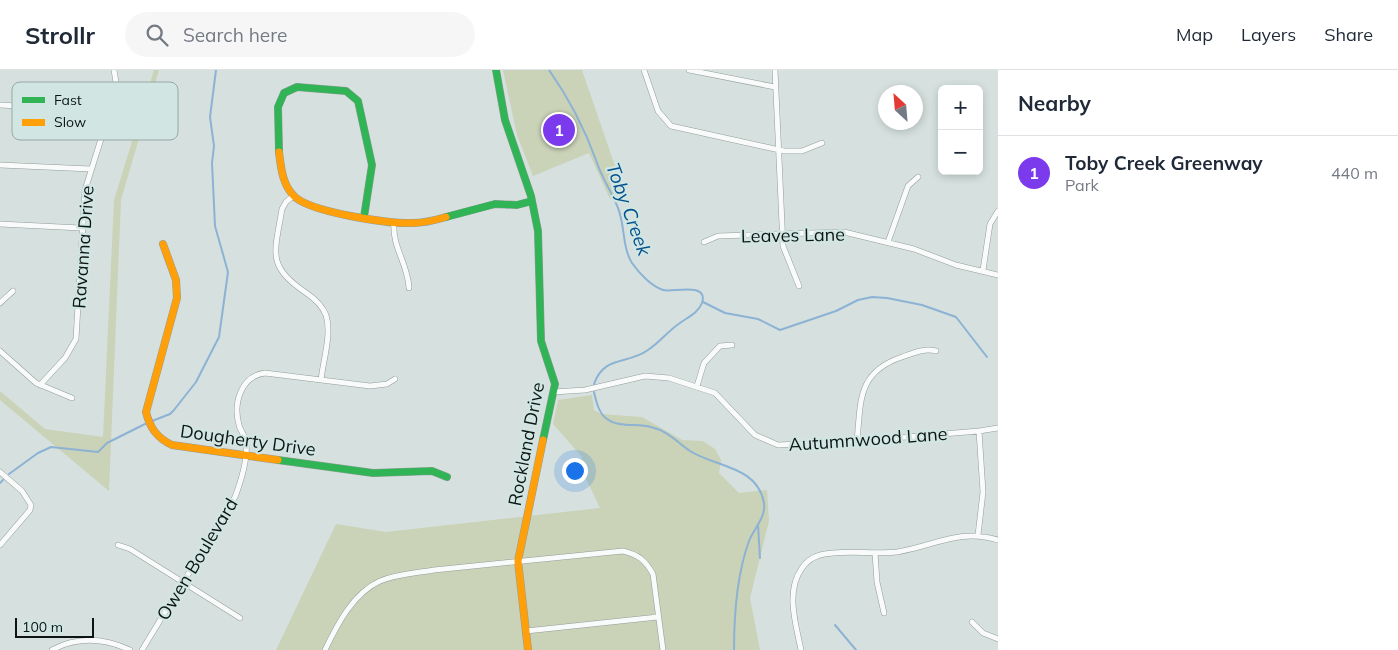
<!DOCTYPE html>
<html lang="en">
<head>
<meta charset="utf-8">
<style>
  :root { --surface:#fff; --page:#f6f6f7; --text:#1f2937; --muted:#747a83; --line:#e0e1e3; --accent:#7c3aed }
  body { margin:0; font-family:Mulish,sans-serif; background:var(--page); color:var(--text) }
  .controls { position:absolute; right:15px; top:15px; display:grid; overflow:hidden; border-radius:8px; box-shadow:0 2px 8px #0003 }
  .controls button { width:45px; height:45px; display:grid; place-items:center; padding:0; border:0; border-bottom:1px solid var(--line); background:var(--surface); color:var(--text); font:25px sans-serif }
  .compass { position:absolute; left:878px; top:15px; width:45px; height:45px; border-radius:50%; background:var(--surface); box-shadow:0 2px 8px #0003; rotate:334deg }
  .scale { position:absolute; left:15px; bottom:12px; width:79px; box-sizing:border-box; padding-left:5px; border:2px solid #0d1513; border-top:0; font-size:14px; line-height:18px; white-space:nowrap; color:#0d1513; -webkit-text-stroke:4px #d1e6e2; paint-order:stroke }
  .you { position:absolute; left:574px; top:400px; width:18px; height:18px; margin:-12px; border:4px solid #fff; border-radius:50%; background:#1a73e8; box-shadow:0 0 0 8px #1a73e833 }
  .badge { display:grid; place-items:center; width:32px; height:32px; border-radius:50%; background:var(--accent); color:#fff; font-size:16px; font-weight:700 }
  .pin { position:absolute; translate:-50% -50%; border:2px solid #fff; box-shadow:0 1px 5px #0006 }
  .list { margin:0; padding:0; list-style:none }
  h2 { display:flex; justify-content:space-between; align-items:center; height:65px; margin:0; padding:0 20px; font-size:21px }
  h2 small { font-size:16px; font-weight:400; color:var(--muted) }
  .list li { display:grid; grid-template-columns:32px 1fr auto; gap:15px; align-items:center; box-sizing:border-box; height:75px; padding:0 20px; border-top:1px solid var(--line) }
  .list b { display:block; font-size:19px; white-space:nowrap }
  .list p { margin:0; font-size:16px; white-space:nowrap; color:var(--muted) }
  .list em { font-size:16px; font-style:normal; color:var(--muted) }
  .icon { flex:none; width:28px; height:28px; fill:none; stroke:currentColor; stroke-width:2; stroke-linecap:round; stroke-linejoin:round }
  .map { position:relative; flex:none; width:998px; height:580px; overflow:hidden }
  header { display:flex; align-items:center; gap:30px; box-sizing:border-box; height:70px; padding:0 25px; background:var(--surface); border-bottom:1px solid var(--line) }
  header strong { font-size:24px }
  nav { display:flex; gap:28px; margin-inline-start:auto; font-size:18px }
  .search { width:350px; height:45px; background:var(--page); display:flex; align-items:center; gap:12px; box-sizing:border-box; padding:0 18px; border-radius:28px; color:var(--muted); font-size:19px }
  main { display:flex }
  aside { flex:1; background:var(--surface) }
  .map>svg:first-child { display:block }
  .green { fill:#cad2b8 }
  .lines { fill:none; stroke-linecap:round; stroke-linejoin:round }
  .stream { stroke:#8cb2d4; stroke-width:2 }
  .street-casing { stroke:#939c9a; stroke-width:6 }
  .fast-casing { stroke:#939c9a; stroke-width:8 }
  .slow-casing { stroke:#939c9a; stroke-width:8 }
  .street { stroke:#f9fafa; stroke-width:5 }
  .fast { stroke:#30b455; stroke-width:7 }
  .slow { stroke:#ff9f0a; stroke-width:7 }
  .labels { text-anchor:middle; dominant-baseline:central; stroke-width:4.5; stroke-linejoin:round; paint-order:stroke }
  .street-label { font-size:18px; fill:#0d1513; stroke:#d1e6e2 }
  .water-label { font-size:19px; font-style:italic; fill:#00518d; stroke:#d1e6e2 }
  .key { fill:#d1e6e2; stroke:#96a7a4; stroke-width:1 }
  .key-label { font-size:14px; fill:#0d1513 }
</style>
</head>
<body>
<header>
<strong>Strollr</strong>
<div class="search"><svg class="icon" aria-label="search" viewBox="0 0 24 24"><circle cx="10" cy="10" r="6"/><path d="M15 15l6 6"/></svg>Search here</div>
<nav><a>Map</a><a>Layers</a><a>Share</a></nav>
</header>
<main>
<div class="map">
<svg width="998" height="580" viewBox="0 0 998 580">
  <rect width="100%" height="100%" fill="#d6e1df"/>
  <!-- green -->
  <path class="green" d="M 154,0 L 159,0 L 121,130 L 109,421 L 0,330 L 0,321 L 45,359 L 103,367 L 114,130 Z
    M 503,0 L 582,0 L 626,128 L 610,129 L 589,83 L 533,106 L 517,65 Z
    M 592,325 L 594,340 L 601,344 L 642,347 L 682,370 L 703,371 L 715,379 L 721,390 L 719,403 L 739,423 L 767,420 L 769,451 L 750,528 L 760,580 L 276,580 L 336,454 L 386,462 L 600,438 L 580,396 L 582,387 L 553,354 L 558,330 Z"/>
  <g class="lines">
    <!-- stream -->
    <path class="stream" d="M 549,0 C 568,27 585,60 596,90 C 601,107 612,122 618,138 C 625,155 622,177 632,193 C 639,203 651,216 663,220 C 671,223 709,211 702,233 C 698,243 688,247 680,253 C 668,261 660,272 648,280 C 627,295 604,285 594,314
      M 703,232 L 725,243 L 758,249 L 780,260 L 836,241 L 858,230 L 872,227 L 887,228 L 922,235 L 956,247 L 987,287
      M 594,322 C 596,331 599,344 607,349 C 619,358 638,353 651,357 C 668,361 677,372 690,381 C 715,397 758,396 764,433 C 766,448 754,458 749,471 C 737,504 734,545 734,580
      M 152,351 L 170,344 L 174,340 L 196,312 L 219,267 L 228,202 L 215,156 L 212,93 L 214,76 L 210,47 L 216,0
      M 9,404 L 38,383 L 51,377 L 98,382 L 107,373 L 145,354
      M 0,413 L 3,410
      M 758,455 L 760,488
      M 835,555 L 856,580"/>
    <defs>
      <path id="street" d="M 644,0 L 658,41 L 671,56 L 784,81 L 802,81 L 822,73
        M 689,0 L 775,17
        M 775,0 L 783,176 L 799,216
        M 0,35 L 109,41
        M 0,95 L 91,99
        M 293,126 L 286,132 L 282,139 C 275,182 266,196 305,222 C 314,228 322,235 326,245 C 332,264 323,291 321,310
        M 394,153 C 392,177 408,194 409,218
        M 0,154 L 81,158
        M 704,172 L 718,166 L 844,162 L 914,179 L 956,195 L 998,205
        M 888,172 L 908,116 L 918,107
        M 983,200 L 990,154 L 998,141
        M 0,233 L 13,221
        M 0,281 L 36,313 L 72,328
        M 40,315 L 65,288 L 76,269 L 85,120 L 117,18 L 114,0
        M 697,316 L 704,293 L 720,276 L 732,275
        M 553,322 L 585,320 L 645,306 L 669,308 L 715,323 L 755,365 L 778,375 L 846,372 L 979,361 L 998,358
        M 857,371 C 861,331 857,302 902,287 C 913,283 924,278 936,281
        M 0,402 L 22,421 L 31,435 L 30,440 L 0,475
        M 978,465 L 983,422 L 979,361
        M 118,475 L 130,479 L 240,548
        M 875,483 L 877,512 L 884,543
        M 972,552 L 983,563 L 998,569
        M 526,561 L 658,547
        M 52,580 C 78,566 104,568 130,580
        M 142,580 L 235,427 C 241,411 248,390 246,373 C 246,366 240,361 239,355 C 233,333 241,306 265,303 L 370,316 L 387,314 L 395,309
        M 325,580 C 337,555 353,523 380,511 C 397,504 416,503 434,500 L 623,481 C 639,485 645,490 653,504 L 663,580
        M 801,580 C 796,554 785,522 802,498 C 806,492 813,487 820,485 C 845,479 872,485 897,482 C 935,476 959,458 998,470"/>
      <path id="fast" d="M 496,0 L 505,50 L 531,126 L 538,161 L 541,271 L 555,314 L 543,370
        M 279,82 L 278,37 L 284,23 L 297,17 L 346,21 L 358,31 L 372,95 L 364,147
        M 446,147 L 495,134 L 517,135 L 532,131
        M 278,390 L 373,403 L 432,401 L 447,407"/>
      <path id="slow" d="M 279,82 C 281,97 282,113 293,125 C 307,142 389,154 412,153 C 423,153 436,150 446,147
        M 163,174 L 176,210 L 177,228 L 146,342 C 150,358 157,368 172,375 L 278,390
        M 528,580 L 518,491 L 543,370"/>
    </defs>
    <!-- street casing -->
    <use href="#street" class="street-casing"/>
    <!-- fast casing -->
    <use href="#fast" class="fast-casing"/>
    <!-- slow casing -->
    <use href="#slow" class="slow-casing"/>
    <!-- street -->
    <use href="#street" class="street"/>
    <!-- fast -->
    <use href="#fast" class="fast"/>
    <!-- slow -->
    <use href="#slow" class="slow"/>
  </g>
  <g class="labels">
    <!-- street labels -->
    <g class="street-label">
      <text transform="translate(793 165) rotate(-1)">Leaves Lane</text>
      <text transform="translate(83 177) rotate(-86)">Ravanna Drive</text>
      <text transform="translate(868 369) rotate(-4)">Autumnwood Lane</text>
      <text transform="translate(248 370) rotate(8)">Dougherty Drive</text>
      <text transform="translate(526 374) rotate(-79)">Rockland Drive</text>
      <text transform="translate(197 489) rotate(-59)">Owen Boulevard</text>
    </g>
    <!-- water labels -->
    <g class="water-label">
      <text transform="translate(629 139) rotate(70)">Toby Creek</text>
    </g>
  </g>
  <!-- legend -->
  <rect x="12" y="12" width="166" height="58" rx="8" class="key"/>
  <rect x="22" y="27" width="23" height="6" fill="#30b455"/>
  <rect x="22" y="49" width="23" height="7" fill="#ff9f0a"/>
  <g class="key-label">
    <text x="54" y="35">Fast</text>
    <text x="54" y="57">Slow</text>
  </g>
</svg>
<div class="controls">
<button>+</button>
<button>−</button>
</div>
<svg class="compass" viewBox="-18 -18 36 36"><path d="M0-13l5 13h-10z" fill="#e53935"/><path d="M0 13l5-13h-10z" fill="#747a83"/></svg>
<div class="scale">100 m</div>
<div class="you"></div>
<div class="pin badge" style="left:559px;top:60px">1</div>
</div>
<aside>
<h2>Nearby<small></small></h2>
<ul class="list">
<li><span class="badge">1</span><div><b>Toby Creek Greenway</b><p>Park</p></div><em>440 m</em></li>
</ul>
</aside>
</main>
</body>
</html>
